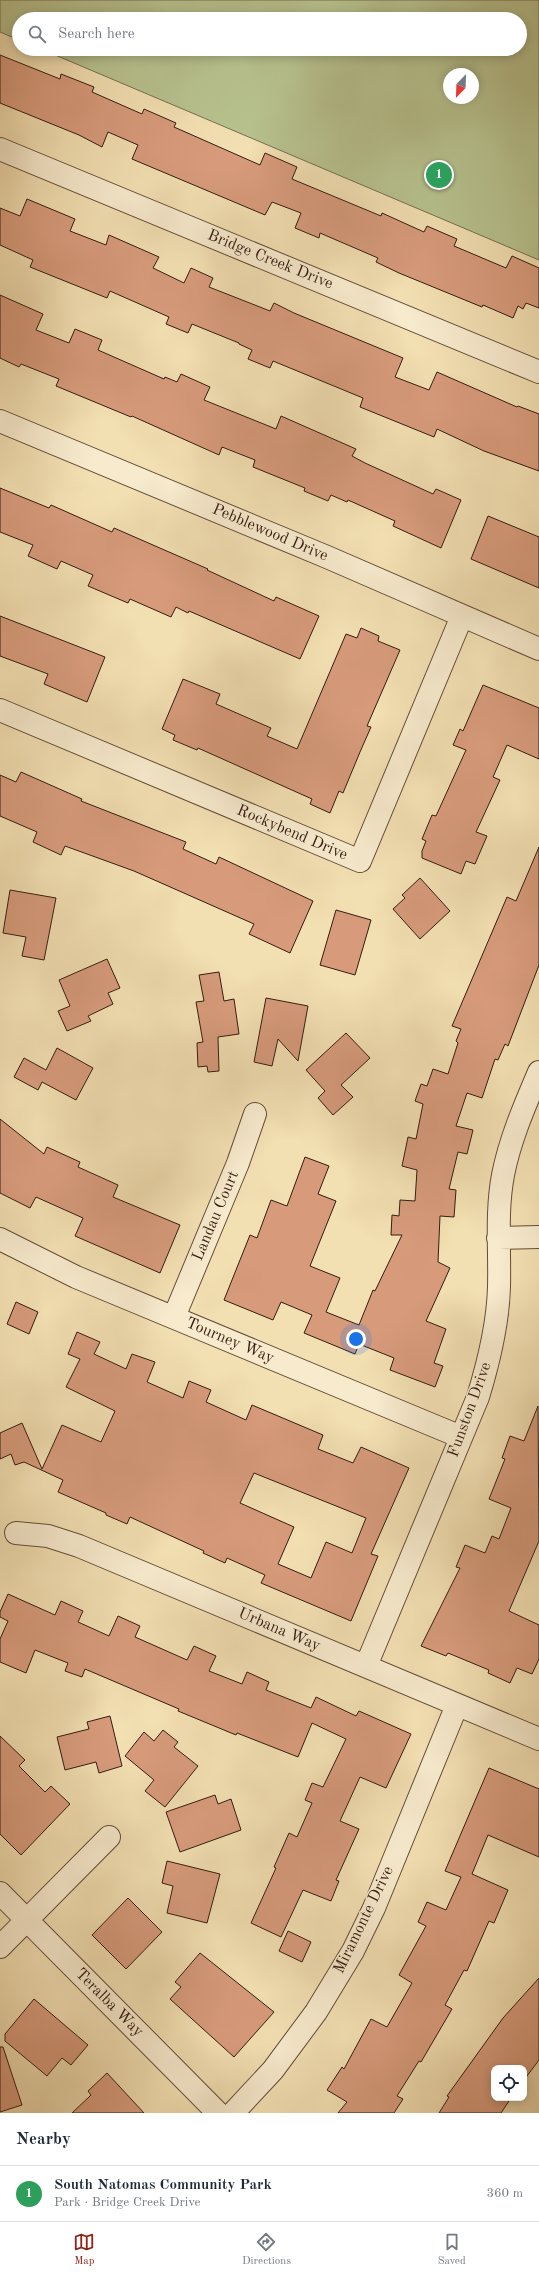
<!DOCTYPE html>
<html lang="en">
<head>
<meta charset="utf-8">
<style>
  :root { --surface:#fff; --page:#f6f6f7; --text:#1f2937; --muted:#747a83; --line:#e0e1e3; --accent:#8f2418 }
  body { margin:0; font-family:"Old Standard TT",serif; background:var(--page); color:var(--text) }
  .controls { position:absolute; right:12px; bottom:12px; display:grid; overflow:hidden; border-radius:8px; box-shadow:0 2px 10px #0003 }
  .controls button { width:36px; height:36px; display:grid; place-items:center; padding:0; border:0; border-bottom:1px solid var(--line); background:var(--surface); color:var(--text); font:20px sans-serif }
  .compass { position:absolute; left:443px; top:68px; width:36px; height:36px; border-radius:50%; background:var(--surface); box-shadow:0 2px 10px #0003; rotate:203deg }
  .you { position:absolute; left:356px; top:1339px; width:14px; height:14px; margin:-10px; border:3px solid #fff; border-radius:50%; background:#1a73e8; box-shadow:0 0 0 6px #1a73e833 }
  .badge { display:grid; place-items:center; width:26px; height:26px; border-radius:50%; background:var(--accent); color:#fff; font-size:13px; font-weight:700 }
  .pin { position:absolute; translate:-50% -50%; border:2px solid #fff; box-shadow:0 1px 4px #0006 }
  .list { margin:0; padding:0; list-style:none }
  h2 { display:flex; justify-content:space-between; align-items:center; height:52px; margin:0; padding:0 16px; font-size:17px }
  h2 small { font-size:13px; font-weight:400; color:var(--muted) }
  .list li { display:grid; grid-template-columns:26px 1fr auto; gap:12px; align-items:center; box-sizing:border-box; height:56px; padding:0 16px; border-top:1px solid var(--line) }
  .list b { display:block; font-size:15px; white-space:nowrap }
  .list p { margin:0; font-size:13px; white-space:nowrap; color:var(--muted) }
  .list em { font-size:13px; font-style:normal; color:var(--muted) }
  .icon { flex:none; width:22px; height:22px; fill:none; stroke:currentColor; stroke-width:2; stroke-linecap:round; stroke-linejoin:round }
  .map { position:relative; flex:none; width:539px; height:2113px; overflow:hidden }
  .search { position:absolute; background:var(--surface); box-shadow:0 2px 10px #0003; left:12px; right:12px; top:12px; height:44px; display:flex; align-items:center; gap:10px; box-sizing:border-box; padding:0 14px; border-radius:22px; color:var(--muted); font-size:15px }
  .sheet { height:108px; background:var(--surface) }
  nav { display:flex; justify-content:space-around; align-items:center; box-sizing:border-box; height:56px; border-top:1px solid var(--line); background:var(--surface); font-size:11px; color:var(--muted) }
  nav a { display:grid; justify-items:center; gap:2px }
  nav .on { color:var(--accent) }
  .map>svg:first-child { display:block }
  .green { fill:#b7c28f; stroke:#766f50; fill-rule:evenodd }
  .building { fill:#d79b7c; stroke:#341c10; fill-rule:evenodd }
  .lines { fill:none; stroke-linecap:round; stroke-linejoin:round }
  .minor-casing { stroke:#644d38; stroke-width:24 }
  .minor { stroke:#f7eacd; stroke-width:22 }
  .labels { text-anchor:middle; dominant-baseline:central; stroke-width:3; stroke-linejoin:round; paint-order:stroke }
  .street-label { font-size:16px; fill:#341c10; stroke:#f7eacd }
</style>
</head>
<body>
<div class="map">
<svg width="539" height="2113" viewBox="0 0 539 2113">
  <rect width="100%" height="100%" fill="#f2dfb2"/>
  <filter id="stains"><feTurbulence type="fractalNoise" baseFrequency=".005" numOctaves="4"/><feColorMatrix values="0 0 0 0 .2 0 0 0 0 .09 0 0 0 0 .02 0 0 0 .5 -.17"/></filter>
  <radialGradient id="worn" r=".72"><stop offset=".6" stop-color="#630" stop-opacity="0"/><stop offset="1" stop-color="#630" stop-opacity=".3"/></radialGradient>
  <!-- green -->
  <path class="green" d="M 0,0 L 539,0 L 539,260 L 41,49 L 520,49 L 520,19 L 19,19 L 19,40 L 0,32 ZM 449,74 L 473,74 L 473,98 L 449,98 Z"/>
  <!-- building -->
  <path class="building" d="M 0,55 L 60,79 L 61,74 L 94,87 L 92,92 L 142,114 L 144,109 L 176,123 L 174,127 L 260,165 L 265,153 L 297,167 L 292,179 L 381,216 L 382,213 L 424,232 L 427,226 L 457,239 L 454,246 L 506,268 L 512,256 L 539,268 L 539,308 L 526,303 L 523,309 L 518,306 L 513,318 L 483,305 L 482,307 L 399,273 L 376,262 L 378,258 L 320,233 L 319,238 L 295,228 L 301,213 L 272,202 L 265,215 L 132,159 L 138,145 L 108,132 L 102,147 L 79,135 L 0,103 Z
    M 27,199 L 75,219 L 70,231 L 106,245 L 109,235 L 159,257 L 153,268 L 184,283 L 191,268 L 213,278 L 209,287 L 270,311 L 274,303 L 294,313 L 403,358 L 395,377 L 429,390 L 437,372 L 517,407 L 518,406 L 539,414 L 539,471 L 484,451 L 437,429 L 434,437 L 360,407 L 363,398 L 273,361 L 270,368 L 248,359 L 252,350 L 239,344 L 239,343 L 192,324 L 188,333 L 166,324 L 169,317 L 110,291 L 107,298 L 30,267 L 33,260 L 0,245 L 0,208 L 20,216 Z
    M 0,295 L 43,314 L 36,330 L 69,343 L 75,329 L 102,340 L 98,350 L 164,379 L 165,377 L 177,382 L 181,374 L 210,387 L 204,400 L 276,429 L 281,416 L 356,449 L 352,456 L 365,463 L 433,494 L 436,489 L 461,500 L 441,548 L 393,526 L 395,521 L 348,500 L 347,502 L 331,495 L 328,501 L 304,491 L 305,488 L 253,467 L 255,460 L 222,447 L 219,455 L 132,416 L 131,417 L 56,386 L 59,379 L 21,364 L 19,367 L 0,358 Z
    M 0,488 L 49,508 L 51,505 L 112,532 L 114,528 L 208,569 L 207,570 L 274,601 L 276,597 L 319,616 L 300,659 L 189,611 L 188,613 L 176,607 L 171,617 L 130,599 L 128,603 L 88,586 L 93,575 L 61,561 L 57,569 L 28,556 L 33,545 L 0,532 Z
    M 488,516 L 539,537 L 539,588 L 471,559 Z
    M 0,616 L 105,657 L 87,702 L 44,684 L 48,674 L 0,656 Z
    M 361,628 L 379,636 L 378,641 L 400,650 L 367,726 L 371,727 L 360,752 L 343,793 L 339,791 L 330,813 L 310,804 L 312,799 L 198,748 L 197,750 L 173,740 L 175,735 L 162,729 L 183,679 L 220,694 L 216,704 L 271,728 L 267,736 L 297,749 L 346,634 L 357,638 Z
    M 483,685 L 539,708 L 539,759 L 507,745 L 493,777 L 500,780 L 476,832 L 487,836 L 475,864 L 466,861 L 461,874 L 422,858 L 422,851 L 426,841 L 422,839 L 432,815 L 436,816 L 466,750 L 453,745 L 460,729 L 463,731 Z
    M 21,772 L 82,799 L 81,801 L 186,842 L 183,849 L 216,864 L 219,857 L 313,901 L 290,953 L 249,934 L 254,924 L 134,871 L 65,846 L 61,855 L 33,842 L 37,832 L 0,816 L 0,775 L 16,782 Z
    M 539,847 L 539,965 L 508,1046 L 505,1044 L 498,1060 L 495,1059 L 482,1098 L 467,1093 L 456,1126 L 473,1130 L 467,1154 L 458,1152 L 449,1189 L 456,1190 L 454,1217 L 440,1216 L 438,1262 L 450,1268 L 426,1321 L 446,1329 L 434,1363 L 443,1366 L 435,1387 L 390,1370 L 394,1358 L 359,1344 L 355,1354 L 304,1333 L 312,1315 L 281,1302 L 273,1320 L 224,1300 L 250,1235 L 257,1238 L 271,1200 L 287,1206 L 305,1157 L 329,1166 L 318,1194 L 336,1201 L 310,1266 L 340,1278 L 326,1312 L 359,1325 L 373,1290 L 375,1291 L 402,1235 L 391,1235 L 392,1215 L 399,1216 L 400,1200 L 415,1201 L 417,1170 L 402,1166 L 408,1137 L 416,1139 L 423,1104 L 415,1101 L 421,1084 L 427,1086 L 433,1069 L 448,1074 L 458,1043 L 456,1041 L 461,1029 L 452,1026 L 507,897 L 516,901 Z
    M 420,878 L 450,911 L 420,939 L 393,909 L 405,898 L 402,895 Z
    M 10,890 L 56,898 L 44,960 L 22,956 L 26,937 L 3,933 Z
    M 336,910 L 371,920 L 355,975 L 320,965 Z
    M 107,959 L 120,988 L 108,993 L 113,1004 L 88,1016 L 91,1021 L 67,1031 L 58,1011 L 70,1006 L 59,980 Z
    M 219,972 L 224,1001 L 234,999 L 239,1034 L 218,1037 L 219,1071 L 208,1072 L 207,1066 L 198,1067 L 197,1043 L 203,1042 L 196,1002 L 204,1001 L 199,975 Z
    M 266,998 L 308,1006 L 298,1061 L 278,1039 L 272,1066 L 254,1062 Z
    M 346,1033 L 370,1058 L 341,1085 L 353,1097 L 333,1115 L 318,1098 L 325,1091 L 306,1070 Z
    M 57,1048 L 93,1068 L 76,1100 L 42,1082 L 38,1090 L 14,1077 L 24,1058 L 46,1070 Z
    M 0,1119 L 44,1154 L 47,1147 L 80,1162 L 78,1167 L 118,1185 L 113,1197 L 180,1225 L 160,1273 L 75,1236 L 83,1218 L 36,1197 L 30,1208 L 0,1193 Z
    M 16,1302 L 38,1312 L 29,1334 L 7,1324 Z
    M 77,1332 L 100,1342 L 94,1354 L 126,1369 L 132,1354 L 155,1362 L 147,1382 L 183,1398 L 189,1381 L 211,1390 L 206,1402 L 246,1420 L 252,1405 L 323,1435 L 318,1449 L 353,1463 L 361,1447 L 409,1468 L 371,1554 L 378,1556 L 351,1621 L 261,1583 L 265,1575 L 227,1558 L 225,1563 L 203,1553 L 204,1551 L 130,1517 L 127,1524 L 106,1515 L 106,1513 L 58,1492 L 63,1480 L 24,1462 L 15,1465 L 11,1454 L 0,1459 L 0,1433 L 22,1423 L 42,1469 L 62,1425 L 101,1442 L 115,1411 L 66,1387 L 80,1359 L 68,1354 ZM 254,1473 L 366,1518 L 352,1553 L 326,1542 L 311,1578 L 278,1564 L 294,1527 L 240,1503 Z
    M 538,1406 L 539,1541 L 509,1611 L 539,1625 L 539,1659 L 532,1674 L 517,1668 L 510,1683 L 488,1673 L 489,1670 L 448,1653 L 446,1656 L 421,1646 L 460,1568 L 456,1567 L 465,1545 L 485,1553 L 492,1536 L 499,1539 L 511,1508 L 489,1499 L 505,1459 L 502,1458 L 510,1436 L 524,1441 Z
    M 8,1594 L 55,1615 L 61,1601 L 83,1611 L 78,1622 L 109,1636 L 118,1616 L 140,1626 L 135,1637 L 187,1660 L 194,1646 L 216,1656 L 209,1671 L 242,1684 L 247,1672 L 269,1682 L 266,1690 L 311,1708 L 316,1697 L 356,1716 L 359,1711 L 411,1734 L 386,1788 L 360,1777 L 340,1821 L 359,1829 L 336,1880 L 339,1881 L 331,1901 L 303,1890 L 281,1937 L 251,1923 L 276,1868 L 274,1867 L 289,1833 L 297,1837 L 312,1803 L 305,1800 L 312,1783 L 323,1787 L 346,1739 L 312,1723 L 298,1757 L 237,1733 L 236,1735 L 178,1711 L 179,1709 L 85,1669 L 82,1677 L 65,1671 L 68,1663 L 35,1650 L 26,1673 L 0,1662 L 0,1639 L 8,1621 L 0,1617 L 0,1612 Z
    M 110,1716 L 122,1766 L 99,1773 L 96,1762 L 65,1770 L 57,1737 L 89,1729 L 87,1722 Z
    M 163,1730 L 178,1742 L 174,1747 L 198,1766 L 165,1807 L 145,1791 L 154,1780 L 125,1756 L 144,1732 L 154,1741 Z
    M 0,1736 L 25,1760 L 19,1766 L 45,1792 L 51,1786 L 70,1804 L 21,1855 L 0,1834 Z
    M 489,1768 L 539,1789 L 539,1857 L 488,1835 L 472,1874 L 508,1890 L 494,1923 L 489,1921 L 467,1971 L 464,1970 L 445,2005 L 452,2009 L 421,2062 L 419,2061 L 397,2096 L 403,2099 L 394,2113 L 338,2113 L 347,2102 L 327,2090 L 342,2067 L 344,2069 L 371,2019 L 387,2027 L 412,1983 L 399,1975 L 426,1926 L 418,1922 L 427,1902 L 446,1910 L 461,1877 L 445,1871 Z
    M 215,1795 L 218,1804 L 231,1799 L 241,1830 L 180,1852 L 166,1812 Z
    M 167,1861 L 220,1874 L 207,1923 L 167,1913 L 173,1886 L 162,1883 Z
    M 128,1898 L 162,1932 L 126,1969 L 92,1935 Z
    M 288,1931 L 311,1942 L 302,1962 L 279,1951 Z
    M 200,1953 L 274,2012 L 234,2057 L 170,1999 L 181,1987 L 175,1982 Z
    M 539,1978 L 539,2060 L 524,2080 L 524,2068 L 494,2068 L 494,2098 L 511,2098 L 501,2113 L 439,2113 L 449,2097 L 447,2096 L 503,2018 Z
    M 34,1999 L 88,2045 L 71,2065 L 62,2058 L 47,2076 L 5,2041 L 5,2034 Z
    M 0,2047 L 3,2047 L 22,2105 L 0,2112 Z
    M 107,2073 L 144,2113 L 72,2113 L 91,2095 L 88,2091 Z"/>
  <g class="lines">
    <defs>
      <path id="minor" d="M 0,149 L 539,372
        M 0,421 L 327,557 L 539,649
        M 0,710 L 360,861 L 462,616
        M 498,1238 L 539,1237
        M 0,1239 L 76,1277 L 461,1437
        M 174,1317 L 238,1163 L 255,1114
        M 16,1533 L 48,1536 L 79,1546 L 539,1739
        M 366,1666 L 478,1397 C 489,1361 498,1325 499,1287 C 500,1249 496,1212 503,1175 C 510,1139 525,1105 539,1072
        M 0,1893 L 218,2113
        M 0,1947 L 109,1837
        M 233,2113 L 273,2070 L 316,2012 L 353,1951 L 374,1908 L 457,1705"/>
    </defs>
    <!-- minor casing -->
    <use href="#minor" class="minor-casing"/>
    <!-- minor -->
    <use href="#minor" class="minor"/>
  </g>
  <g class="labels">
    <!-- street labels -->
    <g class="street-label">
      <text transform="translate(270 260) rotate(22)">Bridge Creek Drive</text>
      <text transform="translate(270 533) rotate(23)">Pebblewood Drive</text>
      <text transform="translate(292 833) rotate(23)">Rockybend Drive</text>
      <text transform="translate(216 1216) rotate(-67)">Landau Court</text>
      <text transform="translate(230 1341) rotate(23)">Tourney Way</text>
      <text transform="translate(470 1410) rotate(-70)">Funston Drive</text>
      <text transform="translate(279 1630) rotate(23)">Urbana Way</text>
      <text transform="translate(364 1920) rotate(-64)">Miramonte Drive</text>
      <text transform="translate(109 2003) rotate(45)">Teralba Way</text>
    </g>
  </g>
  <rect width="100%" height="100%" filter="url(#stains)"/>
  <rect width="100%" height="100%" fill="url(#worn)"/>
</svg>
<div class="controls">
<button><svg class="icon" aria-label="locate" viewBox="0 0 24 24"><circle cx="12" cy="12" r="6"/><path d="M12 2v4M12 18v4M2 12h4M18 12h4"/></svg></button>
</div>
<svg class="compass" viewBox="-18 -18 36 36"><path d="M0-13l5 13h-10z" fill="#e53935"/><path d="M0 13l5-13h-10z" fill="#747a83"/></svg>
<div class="you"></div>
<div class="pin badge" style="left:439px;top:175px;background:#2e9e5b">1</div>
<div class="search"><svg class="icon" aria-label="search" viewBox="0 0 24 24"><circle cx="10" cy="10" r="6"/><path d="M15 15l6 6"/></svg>Search here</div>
</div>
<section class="sheet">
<h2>Nearby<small></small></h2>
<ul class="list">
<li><span class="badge" style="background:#2e9e5b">1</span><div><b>South Natomas Community Park</b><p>Park · Bridge Creek Drive</p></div><em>360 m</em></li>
</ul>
</section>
<nav>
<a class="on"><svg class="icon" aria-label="map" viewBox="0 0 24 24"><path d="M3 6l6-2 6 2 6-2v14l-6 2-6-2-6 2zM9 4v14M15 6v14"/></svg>Map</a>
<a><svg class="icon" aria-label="directions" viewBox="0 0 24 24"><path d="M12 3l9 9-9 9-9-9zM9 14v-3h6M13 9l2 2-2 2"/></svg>Directions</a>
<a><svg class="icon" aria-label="saved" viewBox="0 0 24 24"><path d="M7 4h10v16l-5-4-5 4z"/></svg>Saved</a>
</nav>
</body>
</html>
